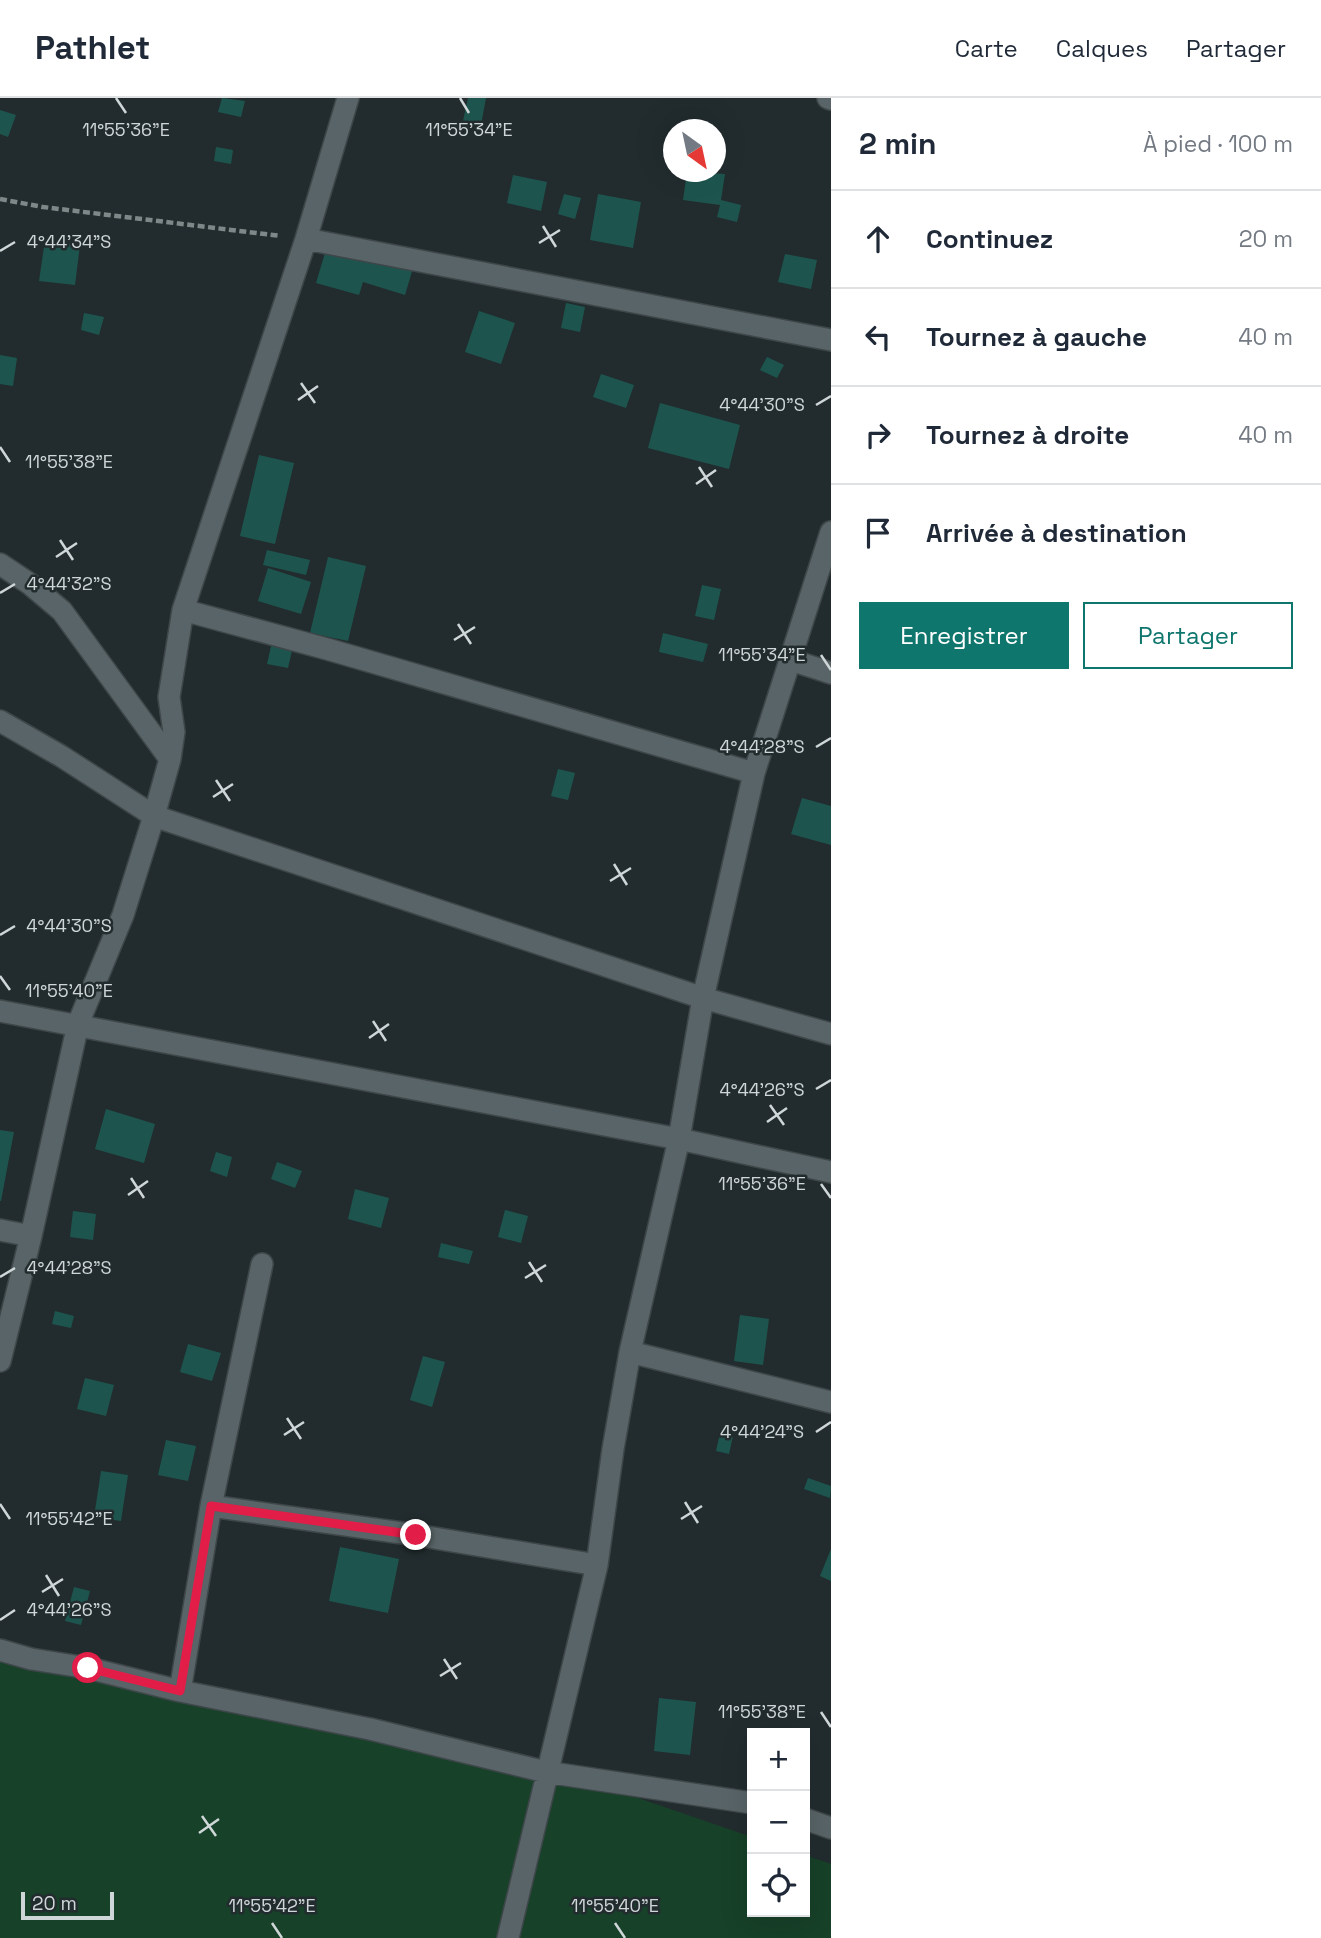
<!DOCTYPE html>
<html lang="fr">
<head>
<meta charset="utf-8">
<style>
  :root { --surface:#fff; --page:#f2f2f3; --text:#1f2937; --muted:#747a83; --line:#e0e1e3; --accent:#0f766e }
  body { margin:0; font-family:"Space Grotesk",sans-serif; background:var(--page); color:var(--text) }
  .controls { position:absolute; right:21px; bottom:21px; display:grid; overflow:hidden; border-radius:0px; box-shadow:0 7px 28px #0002 }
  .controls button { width:63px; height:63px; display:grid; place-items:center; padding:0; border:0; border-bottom:2px solid var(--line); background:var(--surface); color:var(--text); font:35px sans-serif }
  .compass { position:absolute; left:663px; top:21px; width:63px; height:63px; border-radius:50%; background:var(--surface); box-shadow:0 7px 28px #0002; rotate:147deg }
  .scale { position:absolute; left:21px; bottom:18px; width:93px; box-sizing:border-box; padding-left:7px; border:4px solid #cfd6d7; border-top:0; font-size:19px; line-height:24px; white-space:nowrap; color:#cfd6d7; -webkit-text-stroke:5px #222c2e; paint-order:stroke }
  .stop { position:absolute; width:21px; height:21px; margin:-16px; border:5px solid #e11d48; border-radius:50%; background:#fff }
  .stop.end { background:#e11d48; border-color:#fff; box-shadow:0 2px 7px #0008 }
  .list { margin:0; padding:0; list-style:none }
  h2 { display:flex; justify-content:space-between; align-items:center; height:91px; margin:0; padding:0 28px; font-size:30px }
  h2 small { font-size:23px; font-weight:400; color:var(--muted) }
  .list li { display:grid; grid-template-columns:46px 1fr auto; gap:21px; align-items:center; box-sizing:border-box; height:98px; padding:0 28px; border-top:2px solid var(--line) }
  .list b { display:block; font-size:26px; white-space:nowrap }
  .list em { font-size:23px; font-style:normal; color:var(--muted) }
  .actions { display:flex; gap:14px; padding:21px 28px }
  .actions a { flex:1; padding:16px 0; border:2px solid var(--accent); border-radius:0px; text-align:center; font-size:24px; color:var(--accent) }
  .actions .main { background:var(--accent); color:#fff }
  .icon { flex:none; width:38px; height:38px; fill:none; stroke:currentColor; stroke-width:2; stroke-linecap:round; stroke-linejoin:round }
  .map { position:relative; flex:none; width:831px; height:1840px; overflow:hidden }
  header { display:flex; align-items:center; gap:42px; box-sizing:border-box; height:98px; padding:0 35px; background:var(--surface); border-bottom:2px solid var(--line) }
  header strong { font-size:33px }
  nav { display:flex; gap:38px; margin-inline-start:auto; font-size:24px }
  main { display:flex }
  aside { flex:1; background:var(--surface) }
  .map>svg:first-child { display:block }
  .green { fill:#174129 }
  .building { fill:#1d554e }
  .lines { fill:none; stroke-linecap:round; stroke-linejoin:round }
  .minor-casing { stroke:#3e4649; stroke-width:24 }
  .path { stroke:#7f8889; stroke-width:4.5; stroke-dasharray:7 3.5; stroke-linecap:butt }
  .minor { stroke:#586467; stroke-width:21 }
  .route { stroke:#e11d48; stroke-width:9 }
  .ticks { fill:none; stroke:#cfd6d7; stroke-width:2.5 }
  .ticks-label { font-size:18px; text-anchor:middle; fill:#cfd6d7; stroke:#222c2e; stroke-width:5; stroke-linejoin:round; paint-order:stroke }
</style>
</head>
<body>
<header>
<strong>Pathlet</strong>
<nav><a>Carte</a><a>Calques</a><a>Partager</a></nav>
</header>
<main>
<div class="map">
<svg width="831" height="1840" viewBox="0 0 831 1840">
  <rect width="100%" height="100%" fill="#222c2e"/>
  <!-- green -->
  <path class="green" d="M 0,1548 L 574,1678 L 752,1739 L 752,1814 L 805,1814 L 805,1757 L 831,1766 L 831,1840 L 0,1840 Z"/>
  <!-- building -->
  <path class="building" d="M 222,0 L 245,3 L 241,19 L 218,14 Z
    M 468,0 L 486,0 L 481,27 L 463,23 Z
    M 0,12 L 16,17 L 8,39 L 0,36 Z
    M 216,49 L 233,52 L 231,66 L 214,63 Z
    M 687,74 L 725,76 L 721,102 L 741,107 L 737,124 L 717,119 L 720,107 L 683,102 Z
    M 513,77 L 547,84 L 541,113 L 507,105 Z
    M 564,96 L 581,100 L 575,121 L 558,116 Z
    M 598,96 L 641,104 L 633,150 L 590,142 Z
    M 45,142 L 80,147 L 75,187 L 39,183 Z
    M 328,145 L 413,170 L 405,197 L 363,184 L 359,197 L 316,185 Z
    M 785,156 L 817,162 L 811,191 L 778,184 Z
    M 566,205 L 585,209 L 580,234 L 561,230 Z
    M 479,213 L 515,225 L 501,266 L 465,254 Z
    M 84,215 L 104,219 L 99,237 L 81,232 Z
    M 0,257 L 17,260 L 13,288 L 0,286 Z
    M 767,259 L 784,267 L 777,280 L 760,272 Z
    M 601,276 L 634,287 L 626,310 L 593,299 Z
    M 660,305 L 740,327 L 729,371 L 648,350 Z
    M 259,357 L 294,365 L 275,446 L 240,438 Z
    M 267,452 L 310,462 L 306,477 L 263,467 Z
    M 328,459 L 366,468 L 348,543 L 310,535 Z
    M 268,470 L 311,484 L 301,516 L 258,503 Z
    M 702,487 L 721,491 L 714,522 L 695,518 Z
    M 663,535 L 708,546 L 703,564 L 659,554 Z
    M 272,544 L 293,548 L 288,570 L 267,566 Z
    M 558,671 L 575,675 L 568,702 L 551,698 Z
    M 802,700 L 831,708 L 831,747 L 791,736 Z
    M 106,1011 L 155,1026 L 144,1065 L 95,1051 Z
    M 0,1032 L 14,1034 L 1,1103 L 0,1103 Z
    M 216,1054 L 232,1059 L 227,1079 L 210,1073 Z
    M 277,1064 L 302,1073 L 295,1090 L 271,1081 Z
    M 355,1091 L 389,1100 L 381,1130 L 348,1121 Z
    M 505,1112 L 528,1118 L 521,1145 L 498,1139 Z
    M 73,1113 L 96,1116 L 93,1142 L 70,1139 Z
    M 441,1145 L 473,1153 L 469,1166 L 438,1159 Z
    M 55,1213 L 74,1218 L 71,1230 L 52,1226 Z
    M 740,1217 L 769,1221 L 763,1267 L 734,1263 Z
    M 188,1246 L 221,1255 L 212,1283 L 180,1274 Z
    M 423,1258 L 445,1264 L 432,1309 L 410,1302 Z
    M 85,1280 L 114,1287 L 106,1318 L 77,1311 Z
    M 720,1335 L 733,1338 L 729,1356 L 716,1353 Z
    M 166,1342 L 196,1348 L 188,1383 L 158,1377 Z
    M 101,1373 L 128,1377 L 121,1423 L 94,1419 Z
    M 808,1380 L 831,1388 L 830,1400 L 804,1391 Z
    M 340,1449 L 399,1461 L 388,1515 L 329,1503 Z
    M 831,1451 L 831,1483 L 820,1478 Z
    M 74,1489 L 90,1493 L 81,1527 L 65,1523 Z
    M 659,1600 L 696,1604 L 690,1657 L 654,1653 Z"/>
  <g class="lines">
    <defs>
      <path id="minor" d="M 828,0 L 831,1
        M 306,141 L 831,242
        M 0,466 L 30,486 L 62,513 L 170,661
        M 183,512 L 327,551 L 754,675
        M 791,562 L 831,575
        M 0,623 L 61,658 L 154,718 L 703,900 L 831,936
        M 0,913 L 679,1041 L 831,1074
        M 0,1132 L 31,1138
        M 630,1254 L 831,1304
        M 0,1263 L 31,1138 L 78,926 L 123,817 L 154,718 L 170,661 L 174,634 L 169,599 L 183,512 L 306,141 L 348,0
        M 211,1408 L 416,1437 L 597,1467
        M 0,1552 L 31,1561 L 88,1570 L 180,1593 L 370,1631 L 546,1674 L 752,1705
        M 180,1593 L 211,1408 L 262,1166
        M 805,1721 L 831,1730
        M 508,1840 L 597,1467 L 613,1351 L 630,1254 L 679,1041 L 703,900 L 754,675 L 831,434"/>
    </defs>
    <!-- minor casing -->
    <use href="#minor" class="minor-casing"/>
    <!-- path -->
    <path class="path" d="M 0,101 L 43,109 L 281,138"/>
    <!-- minor -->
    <use href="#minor" class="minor"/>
  </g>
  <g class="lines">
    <!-- route -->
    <path class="route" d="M 88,1570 L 180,1593 L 211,1408 L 416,1437"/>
  </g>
  <!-- ticks -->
  <path class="ticks" d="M 116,0 L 126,15M 460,0 L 469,15M 543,128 L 556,149M 539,145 L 560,132M 0,153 L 15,144M 301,285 L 315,305M 298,302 L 318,288M 816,307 L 831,298M 0,349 L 10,364M 699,369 L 712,389M 696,386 L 716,372M 60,442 L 73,462M 56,459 L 77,445M 0,495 L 15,486M 458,526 L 471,546M 454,542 L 475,529M 821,557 L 831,572M 816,649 L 831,640M 216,682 L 230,703M 213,699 L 233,686M 614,766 L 627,787M 610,783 L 631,770M 0,837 L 15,828M 0,878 L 10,892M 373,923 L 386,943M 369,940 L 389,926M 816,991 L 831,982M 770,1007 L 784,1027M 767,1024 L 787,1010M 131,1080 L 144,1100M 821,1086 L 831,1100M 128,1097 L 148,1083M 529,1164 L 542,1184M 0,1179 L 15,1170M 525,1180 L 546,1167M 287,1320 L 301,1341M 816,1334 L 831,1324M 284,1337 L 304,1324M 685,1404 L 698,1425M 0,1406 L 10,1421M 681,1421 L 702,1408M 46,1477 L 59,1498M 42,1494 L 63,1481M 0,1522 L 15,1512M 444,1561 L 457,1581M 440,1578 L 461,1565M 821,1614 L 831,1629M 202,1718 L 216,1738M 199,1735 L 219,1721M 272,1825 L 282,1840M 615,1825 L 625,1840"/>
  <g class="ticks-label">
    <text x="126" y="38">11°55'36"E</text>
    <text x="469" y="38">11°55'34"E</text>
    <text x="69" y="150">4°44'34"S</text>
    <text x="762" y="313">4°44'30"S</text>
    <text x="69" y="370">11°55'38"E</text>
    <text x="69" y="492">4°44'32"S</text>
    <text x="762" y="563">11°55'34"E</text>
    <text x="762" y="655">4°44'28"S</text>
    <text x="69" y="834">4°44'30"S</text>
    <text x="69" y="899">11°55'40"E</text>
    <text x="762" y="998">4°44'26"S</text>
    <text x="762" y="1092">11°55'36"E</text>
    <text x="69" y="1176">4°44'28"S</text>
    <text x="762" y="1340">4°44'24"S</text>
    <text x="69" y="1427">11°55'42"E</text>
    <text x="69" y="1518">4°44'26"S</text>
    <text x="762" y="1620">11°55'38"E</text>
    <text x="272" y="1814">11°55'42"E</text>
    <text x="615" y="1814">11°55'40"E</text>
  </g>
</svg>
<div class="controls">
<button>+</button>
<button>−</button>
<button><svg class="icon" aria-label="locate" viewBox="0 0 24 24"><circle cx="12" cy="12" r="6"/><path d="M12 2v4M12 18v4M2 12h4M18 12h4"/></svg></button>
</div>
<svg class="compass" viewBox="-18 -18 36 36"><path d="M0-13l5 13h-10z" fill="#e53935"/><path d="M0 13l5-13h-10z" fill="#747a83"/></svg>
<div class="scale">20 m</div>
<div class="stop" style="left:88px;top:1570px"></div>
<div class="stop end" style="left:416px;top:1437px"></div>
</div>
<aside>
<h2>2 min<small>À pied · 100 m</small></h2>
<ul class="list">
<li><svg class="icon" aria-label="ahead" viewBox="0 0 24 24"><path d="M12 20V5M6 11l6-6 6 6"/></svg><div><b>Continuez</b></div><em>20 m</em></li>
<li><svg class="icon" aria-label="left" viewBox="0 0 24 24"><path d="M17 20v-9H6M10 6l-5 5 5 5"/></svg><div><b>Tournez à gauche</b></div><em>40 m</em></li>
<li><svg class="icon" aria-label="right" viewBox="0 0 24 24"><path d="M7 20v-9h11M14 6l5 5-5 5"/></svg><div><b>Tournez à droite</b></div><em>40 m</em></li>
<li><svg class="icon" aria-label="arrive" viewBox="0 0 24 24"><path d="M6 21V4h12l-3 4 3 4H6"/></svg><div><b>Arrivée à destination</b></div></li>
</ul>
<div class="actions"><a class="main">Enregistrer</a><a>Partager</a></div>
</aside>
</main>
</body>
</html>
